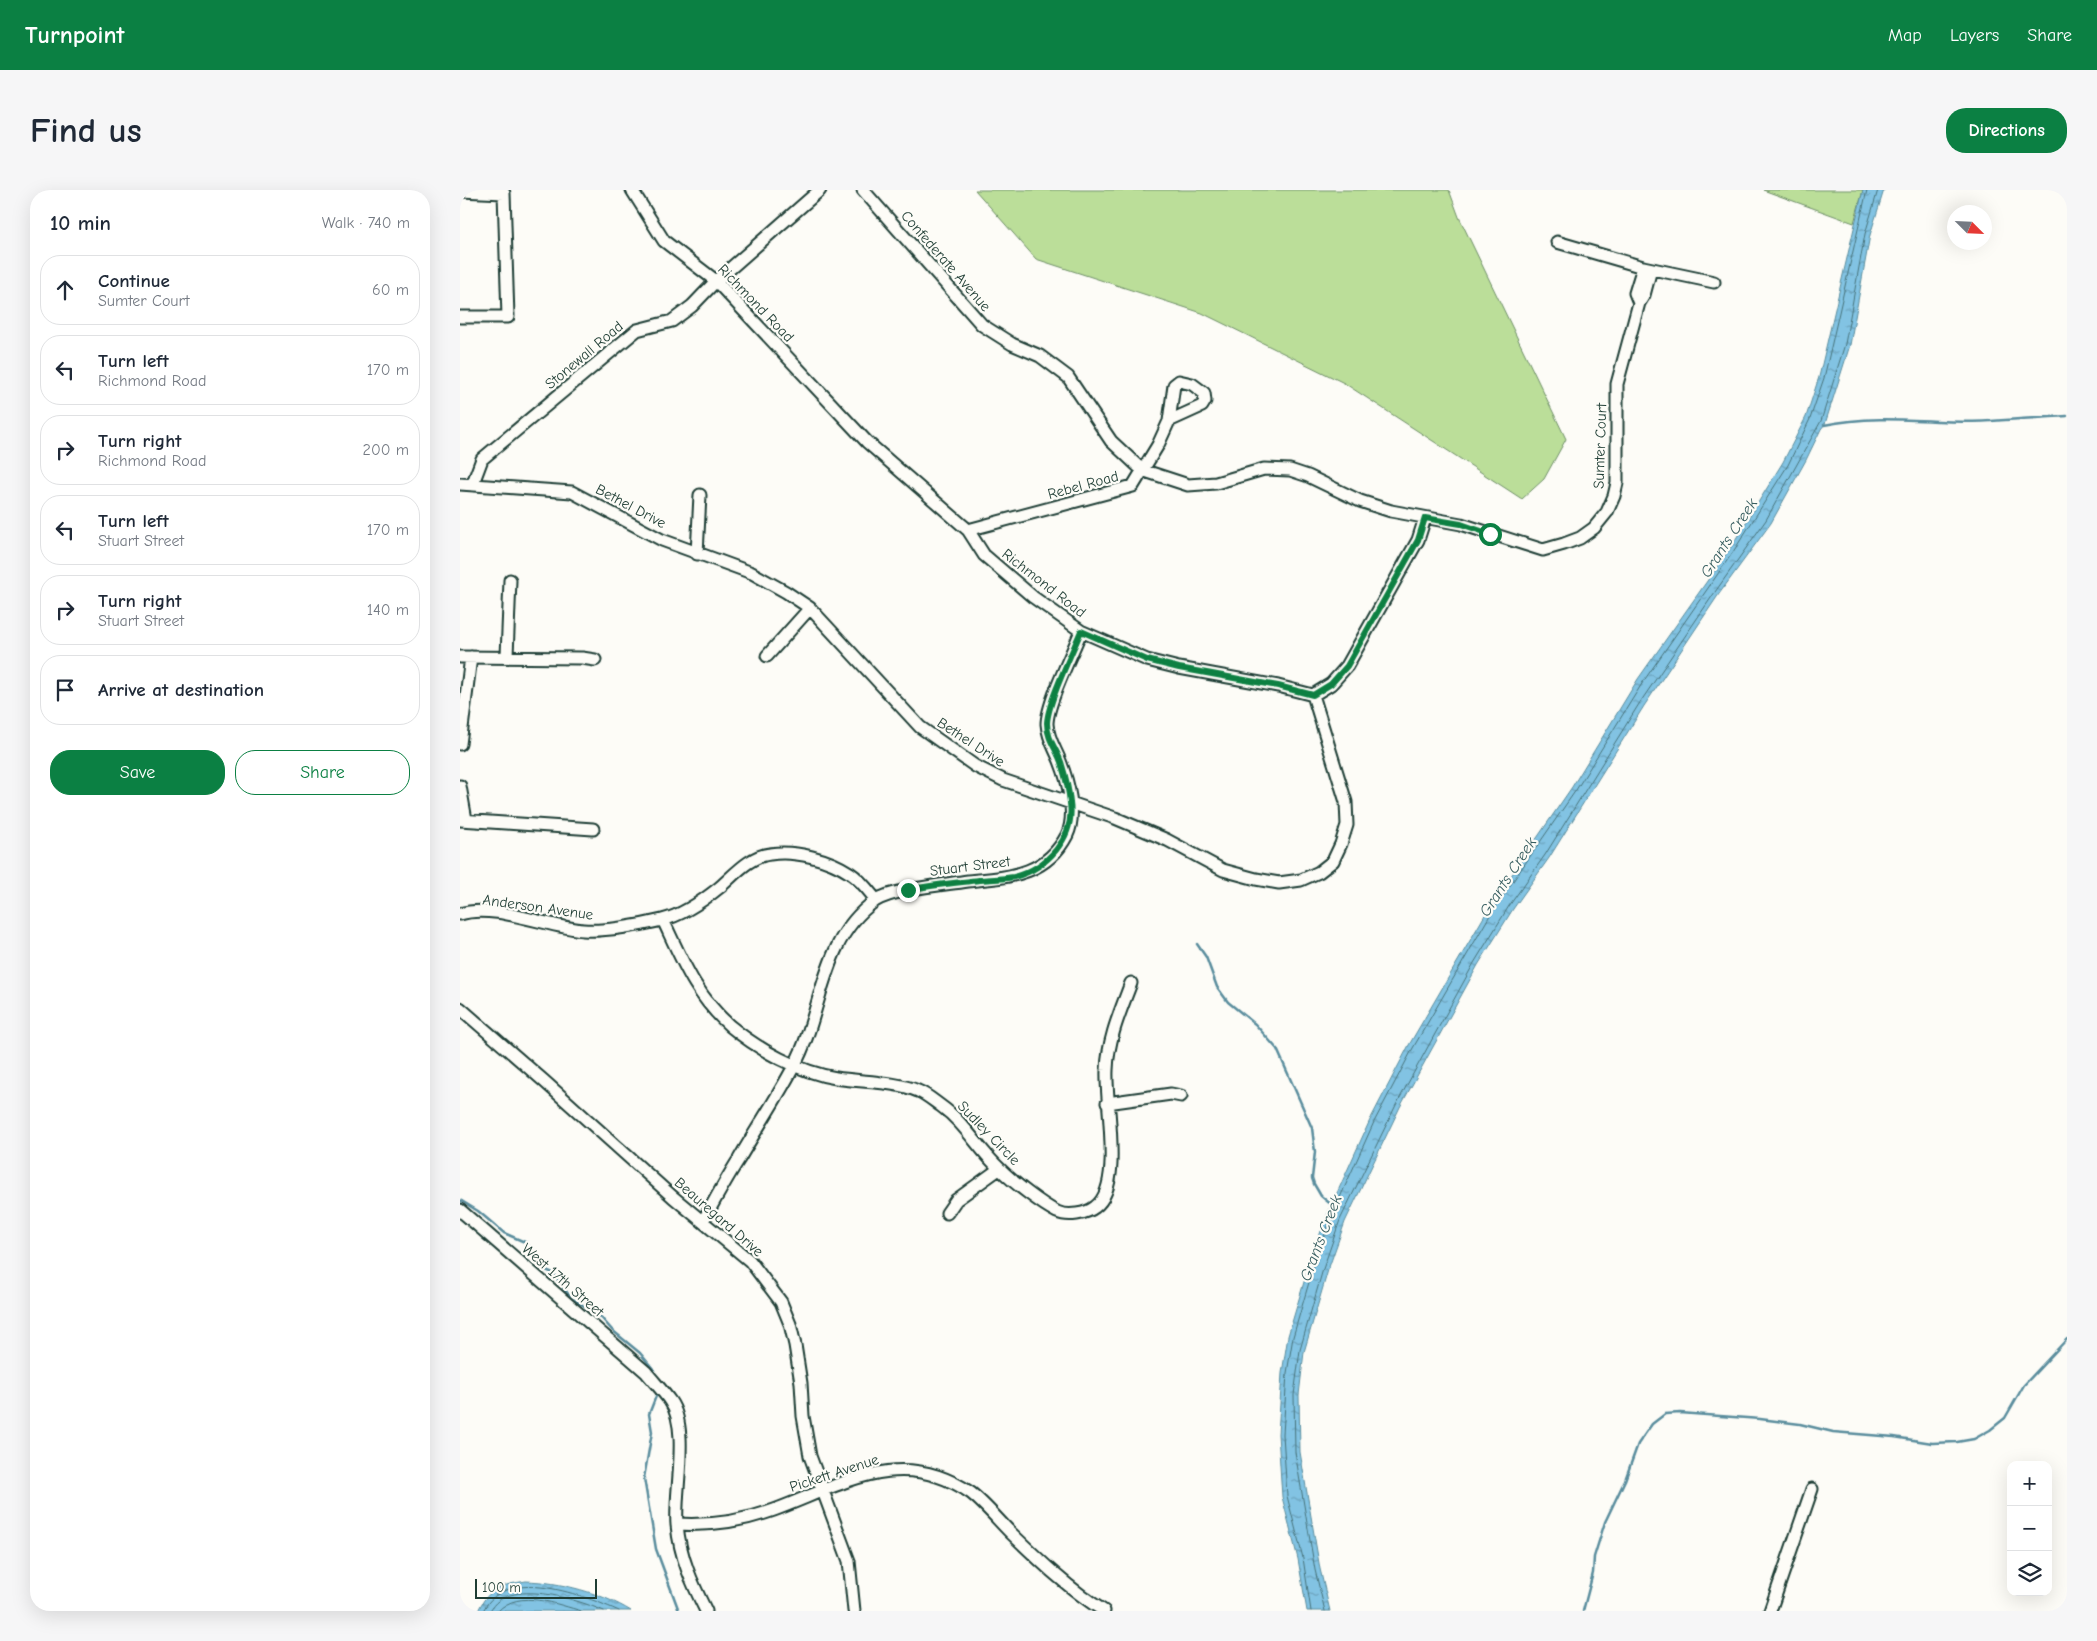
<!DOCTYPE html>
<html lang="en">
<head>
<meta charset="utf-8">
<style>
  :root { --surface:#fff; --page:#f6f6f7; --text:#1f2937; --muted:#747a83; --line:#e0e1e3; --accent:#0b8043 }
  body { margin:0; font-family:"Comic Neue",sans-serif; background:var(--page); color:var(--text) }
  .controls { position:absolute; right:15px; bottom:15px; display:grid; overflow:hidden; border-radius:10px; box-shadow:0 5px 20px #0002 }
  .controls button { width:45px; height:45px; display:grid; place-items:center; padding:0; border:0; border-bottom:1px solid var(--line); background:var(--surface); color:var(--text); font:25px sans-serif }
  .compass { position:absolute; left:1487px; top:15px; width:45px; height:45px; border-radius:50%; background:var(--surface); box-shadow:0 5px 20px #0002; rotate:114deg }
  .scale { position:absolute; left:15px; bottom:12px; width:122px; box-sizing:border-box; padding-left:5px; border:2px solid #1f3d34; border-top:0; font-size:14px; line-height:18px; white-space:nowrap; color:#1f3d34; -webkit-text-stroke:4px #fdfcf7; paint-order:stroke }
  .stop { position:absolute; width:15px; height:15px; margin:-11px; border:4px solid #0b8043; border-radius:50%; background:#fff }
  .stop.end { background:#0b8043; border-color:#fff; box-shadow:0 1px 5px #0008 }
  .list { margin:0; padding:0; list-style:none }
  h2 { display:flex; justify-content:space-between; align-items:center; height:65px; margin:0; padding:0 20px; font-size:21px }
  h2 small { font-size:16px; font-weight:400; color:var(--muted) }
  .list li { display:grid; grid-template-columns:32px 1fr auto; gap:15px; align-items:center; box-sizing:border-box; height:70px; margin:0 10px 10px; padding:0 10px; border:1px solid var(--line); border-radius:20px }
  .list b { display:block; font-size:19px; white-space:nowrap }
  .list p { margin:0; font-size:16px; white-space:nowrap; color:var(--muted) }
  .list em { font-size:16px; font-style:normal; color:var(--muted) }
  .actions { display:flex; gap:10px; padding:15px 20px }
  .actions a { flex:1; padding:11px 0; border:1px solid var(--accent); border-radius:20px; text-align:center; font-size:18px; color:var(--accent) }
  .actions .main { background:var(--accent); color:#fff }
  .icon { flex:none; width:28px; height:28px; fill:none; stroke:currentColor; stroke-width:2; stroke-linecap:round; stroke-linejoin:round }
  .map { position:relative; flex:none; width:1607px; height:1421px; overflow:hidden; border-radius:20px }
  header { display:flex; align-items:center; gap:30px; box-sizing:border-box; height:70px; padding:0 25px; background:var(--accent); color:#fff }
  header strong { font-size:24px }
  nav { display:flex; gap:28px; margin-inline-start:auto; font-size:18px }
  .intro { display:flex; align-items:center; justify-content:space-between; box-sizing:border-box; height:120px; padding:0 30px }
  h1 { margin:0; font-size:35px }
  .button { padding:12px 22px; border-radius:20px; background:var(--accent); color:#fff; font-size:18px; font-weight:700 }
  main { display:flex; gap:30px; padding:0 30px }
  aside { flex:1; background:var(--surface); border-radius:20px; box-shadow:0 5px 20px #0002 }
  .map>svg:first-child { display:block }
  .grass { fill:#bbde99; stroke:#6d8e66 }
  .water { fill:url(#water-ripples); stroke:#5a8d9d }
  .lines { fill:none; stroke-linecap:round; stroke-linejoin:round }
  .shore { stroke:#47737a; stroke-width:1 }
  .stream { stroke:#5a8d9d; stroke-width:2.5 }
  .minor-casing { stroke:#1f3d34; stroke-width:15 }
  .minor { stroke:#fdfcf7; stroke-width:11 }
  .route { stroke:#0b8043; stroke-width:6 }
  .labels { text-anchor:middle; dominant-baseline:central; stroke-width:4.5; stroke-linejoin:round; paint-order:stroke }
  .street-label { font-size:15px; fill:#1f3d34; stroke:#fdfcf7 }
  .water-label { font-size:16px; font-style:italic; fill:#385e60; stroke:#fdfcf7 }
</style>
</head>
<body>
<header>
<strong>Turnpoint</strong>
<nav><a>Map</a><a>Layers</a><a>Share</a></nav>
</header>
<div class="intro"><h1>Find us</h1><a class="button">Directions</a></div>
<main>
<aside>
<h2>10 min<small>Walk · 740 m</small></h2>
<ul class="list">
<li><svg class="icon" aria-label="ahead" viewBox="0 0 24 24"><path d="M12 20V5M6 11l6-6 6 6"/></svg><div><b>Continue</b><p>Sumter Court</p></div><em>60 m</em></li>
<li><svg class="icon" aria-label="left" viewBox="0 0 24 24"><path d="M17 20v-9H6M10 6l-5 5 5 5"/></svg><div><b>Turn left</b><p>Richmond Road</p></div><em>170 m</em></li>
<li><svg class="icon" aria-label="right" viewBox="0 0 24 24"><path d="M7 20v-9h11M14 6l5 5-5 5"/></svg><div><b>Turn right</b><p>Richmond Road</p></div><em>200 m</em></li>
<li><svg class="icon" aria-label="left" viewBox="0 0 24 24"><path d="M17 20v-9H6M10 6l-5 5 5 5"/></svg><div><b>Turn left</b><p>Stuart Street</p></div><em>170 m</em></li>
<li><svg class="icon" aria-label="right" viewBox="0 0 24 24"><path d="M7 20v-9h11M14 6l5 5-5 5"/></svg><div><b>Turn right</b><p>Stuart Street</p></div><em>140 m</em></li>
<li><svg class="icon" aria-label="arrive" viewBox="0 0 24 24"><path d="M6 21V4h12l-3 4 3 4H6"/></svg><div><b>Arrive at destination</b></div></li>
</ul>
<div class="actions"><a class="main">Save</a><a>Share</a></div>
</aside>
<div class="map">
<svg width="1607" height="1421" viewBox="0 0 1607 1421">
  <defs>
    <pattern id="water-ripples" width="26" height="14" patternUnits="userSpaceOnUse" patternTransform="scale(1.25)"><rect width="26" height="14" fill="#82c3e3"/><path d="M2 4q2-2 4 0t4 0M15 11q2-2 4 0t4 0" fill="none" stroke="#6aa0b9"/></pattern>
  </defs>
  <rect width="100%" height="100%" fill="#fdfcf7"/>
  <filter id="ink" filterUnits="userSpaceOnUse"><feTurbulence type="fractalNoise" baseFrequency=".02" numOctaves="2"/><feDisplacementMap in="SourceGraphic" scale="10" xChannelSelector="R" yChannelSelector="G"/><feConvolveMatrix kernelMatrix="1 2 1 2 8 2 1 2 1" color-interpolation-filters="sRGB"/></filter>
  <g filter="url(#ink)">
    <!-- grass -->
    <path class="grass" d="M 515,0 L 989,0 L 999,27 L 1106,249 L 1084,289 L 1062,309 L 884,193 L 742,123 L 576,69 Z
      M 1303,0 L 1403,0 L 1394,33 Z"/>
    <!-- water -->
    <path class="water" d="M 1403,0 L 1424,0 L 1410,45 L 1390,155 L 1365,234 L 1361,239 L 1346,270 L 1311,333 L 1259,404 L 1184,516 L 1089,668 L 1053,719 L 1018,775 L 940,917 L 885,1032 L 868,1080 L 844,1162 L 839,1205 L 840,1262 L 860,1379 L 870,1421 L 847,1421 L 838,1369 L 822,1307 L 818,1244 L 822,1183 L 828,1146 L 852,1065 L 868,1023 L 910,930 L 949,855 L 1029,718 L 1112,597 L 1178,489 L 1269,360 L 1323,272 L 1346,227 L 1359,187 Z
      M 66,1391 C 100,1392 142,1403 171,1421 L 18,1421 C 28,1398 42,1395 66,1391 Z"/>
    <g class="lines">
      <!-- shore -->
      <path class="shore" d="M 23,1421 C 45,1374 126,1406 159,1421
        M 30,1421 C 46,1386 119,1410 144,1421
        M 38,1421 C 59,1398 98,1415 122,1421
        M 851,1421 L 843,1368 L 827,1306 L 823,1244 L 827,1183 L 833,1147 L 857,1065 L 873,1023 L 914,932 L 953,858 L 1033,720 L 1116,600 L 1183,492 L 1273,362 L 1328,275 L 1350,229 L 1364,188 L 1407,0
        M 865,1421 L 855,1380 L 835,1262 L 834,1205 L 840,1160 L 863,1079 L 880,1030 L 936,915 L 1014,773 L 1049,716 L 1085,665 L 1179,514 L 1255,402 L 1306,330 L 1361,231 L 1385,154 L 1405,44 L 1418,0"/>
      <!-- stream -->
      <path class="stream" d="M 1364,235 C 1402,227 1439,229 1478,231 C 1521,234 1564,228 1607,226
        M 737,754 L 746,767 L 757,797 L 768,812 L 795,834 L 817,859 L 852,938 L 855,962 L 852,988 L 854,994 L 861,1006 L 873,1016
        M 0,1010 L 18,1021 L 44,1043 L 67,1053 L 77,1071 L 86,1080 L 93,1083 L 111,1108 L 138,1124 L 152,1140 L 180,1163 L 194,1180 L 195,1186
        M 198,1201 L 189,1224 L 192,1242 L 184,1288 L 196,1359 L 219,1421
        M 1123,1421 L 1133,1383 L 1134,1367 L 1145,1332 L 1165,1290 L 1178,1254 L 1192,1234 L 1205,1224 L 1220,1223 L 1300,1229 L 1340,1234 L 1373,1242 L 1434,1247 L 1472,1253 L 1497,1252 L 1514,1249 L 1530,1240 L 1545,1228 L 1564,1195 L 1607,1149"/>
      <defs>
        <path id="minor" d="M 172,0 L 204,51 L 256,91 L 407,252 L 508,340 L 524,365 L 573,407 L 621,441 L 687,470 L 719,478 L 818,496 L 853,505 L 871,494 L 887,476 L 958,350 L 965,328
          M 403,0 L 522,135 L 552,154 L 580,166 L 608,187 L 651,251 L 682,280 L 728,295 L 756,293 L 804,279 L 830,280 L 848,286 L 900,311 L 931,321 L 1001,334 L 1083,360 L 1104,354 L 1120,348 L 1134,338 L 1147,322 L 1154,306 L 1157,293 L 1157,194 L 1179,113 L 1184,105 L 1191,79
          M 0,1 L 44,3 L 48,127 L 0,127
          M 1097,52 L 1183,77 L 1254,92
          M 1179,113 L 1175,103 L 1183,77
          M 13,293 L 22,269 L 177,140 L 212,131 L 232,116 L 256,91 L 360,0
          M 0,294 L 112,302 L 202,350 L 292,383 L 326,402 L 350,418 L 460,537 L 515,576 L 543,590 L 655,628 L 707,650 L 763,680 L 796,689 L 819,693 L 841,690 L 859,682 L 873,671 L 881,654 L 887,635 L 886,612 L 853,505
          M 508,340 L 673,296 L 698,255 L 709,231 L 742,216 L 745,211 L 744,203 L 732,194 L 719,191 L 714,195 L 709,231
          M 237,364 L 240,305
          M 47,466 L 50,390
          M 307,466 L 350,418
          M 0,467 L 122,468 L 135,470
          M 0,554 L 11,467
          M 0,596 L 6,630
          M 0,630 L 133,639
          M 0,724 C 34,713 87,737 123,740 C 143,742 182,735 202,730 C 223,725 244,710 260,697 C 275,684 290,666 310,664 C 335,660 369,669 390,683 C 401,690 408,700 416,710
          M 203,730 C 222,770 236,806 270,836 C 299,860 339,882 376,888 C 400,892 435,891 458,901 C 466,904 474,911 481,916 C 505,933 519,960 540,979 C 553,992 581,1014 597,1022 C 608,1027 626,1024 635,1017 C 664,996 645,914 647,880 C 648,849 660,822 671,793
          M 0,818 L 84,891 L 213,1007 L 290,1071 L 321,1112 L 330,1134 L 335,1155 L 341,1193 L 343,1226 L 350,1266 L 389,1371 L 394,1421
          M 647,913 L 711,904 L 721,906
          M 0,1020 L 186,1182 C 194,1192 203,1201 210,1211 C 230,1239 214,1302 217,1335 C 220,1367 232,1393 246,1421
          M 487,1023 L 496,1010 L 539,979
          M 243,1031 C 255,1010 266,989 279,969 C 297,938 317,908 334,876 C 364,821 359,751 415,711 C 424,705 438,702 449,700 C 468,696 488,694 508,691 C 548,687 586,686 607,645 C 617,625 608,591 600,571 C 595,558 588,549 587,534 C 587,513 613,462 621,441
          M 217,1334 C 250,1336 283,1331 314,1320 C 382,1295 441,1255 511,1303 C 525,1314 538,1330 551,1343 C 581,1372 609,1399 644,1421
          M 1310,1421 L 1352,1299"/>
      </defs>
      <!-- minor casing -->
      <use href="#minor" class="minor-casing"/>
      <!-- minor -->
      <use href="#minor" class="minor"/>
    </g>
  </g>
  <g class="lines" filter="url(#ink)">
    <!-- route -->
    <path class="route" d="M 448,700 C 472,695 495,693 519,690 C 530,689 543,689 554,687 C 587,678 615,648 610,613 C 609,599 605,585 601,572 C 596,558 587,549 587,533 C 588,512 612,463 621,441 L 687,470 L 719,478 L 818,496 L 853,505 L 871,494 L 887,476 L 958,350 L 965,328 L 1001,334 L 1030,344"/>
  </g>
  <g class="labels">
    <!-- street labels -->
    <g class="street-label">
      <text transform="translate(486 71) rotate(49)">Confederate Avenue</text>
      <text transform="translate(296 113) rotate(46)">Richmond Road</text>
      <text transform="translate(124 165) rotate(-40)">Stonewall Road</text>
      <text transform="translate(1140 256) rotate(-88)">Sumter Court</text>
      <text transform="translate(623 295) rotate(-15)">Rebel Road</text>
      <text transform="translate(171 316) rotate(28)">Bethel Drive</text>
      <text transform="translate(584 393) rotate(38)">Richmond Road</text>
      <text transform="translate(511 552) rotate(33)">Bethel Drive</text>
      <text transform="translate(510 676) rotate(-7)">Stuart Street</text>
      <text transform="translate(78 717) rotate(8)">Anderson Avenue</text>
      <text transform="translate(529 943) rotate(46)">Sudley Circle</text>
      <text transform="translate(259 1027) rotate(41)">Beauregard Drive</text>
      <text transform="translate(103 1090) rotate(41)">West 17th Street</text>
      <text transform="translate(374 1283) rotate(-18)">Pickett Avenue</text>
    </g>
    <!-- water labels -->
    <g class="water-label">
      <text transform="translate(1269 348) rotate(-57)">Grants Creek</text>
      <text transform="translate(1048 687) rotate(-57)">Grants Creek</text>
      <text transform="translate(861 1048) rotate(-69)">Grants Creek</text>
    </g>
  </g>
</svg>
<div class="controls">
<button>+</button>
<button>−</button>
<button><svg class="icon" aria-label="layers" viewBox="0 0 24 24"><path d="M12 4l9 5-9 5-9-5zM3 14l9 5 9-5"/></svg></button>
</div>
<svg class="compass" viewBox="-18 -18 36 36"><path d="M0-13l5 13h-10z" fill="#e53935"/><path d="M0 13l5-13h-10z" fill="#747a83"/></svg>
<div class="scale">100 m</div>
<div class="stop" style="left:1030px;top:344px"></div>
<div class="stop end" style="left:448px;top:700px"></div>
</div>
</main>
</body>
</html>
